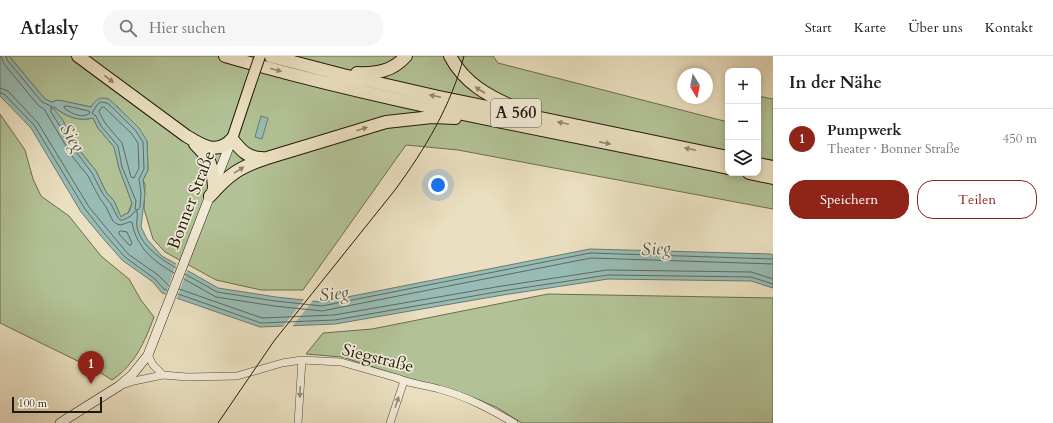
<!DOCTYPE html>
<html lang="de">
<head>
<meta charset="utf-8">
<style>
  :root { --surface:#fff; --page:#f6f6f6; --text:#202124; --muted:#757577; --line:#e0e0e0; --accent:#8f2418 }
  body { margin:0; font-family:Cardo,serif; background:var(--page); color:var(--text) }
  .controls { position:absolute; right:12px; top:12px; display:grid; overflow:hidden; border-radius:8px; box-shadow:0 2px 6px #0003 }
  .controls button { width:36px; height:36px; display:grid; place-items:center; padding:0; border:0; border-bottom:1px solid var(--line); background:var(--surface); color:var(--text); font:20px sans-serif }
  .compass { position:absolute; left:677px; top:12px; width:36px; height:36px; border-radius:50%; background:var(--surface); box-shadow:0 2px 6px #0003; rotate:170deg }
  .scale { position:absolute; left:12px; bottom:10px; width:90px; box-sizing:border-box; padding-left:4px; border:2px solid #23190b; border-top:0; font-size:11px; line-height:14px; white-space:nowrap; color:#23190b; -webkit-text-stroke:3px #f1ead6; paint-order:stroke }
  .you { position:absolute; left:438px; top:129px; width:14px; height:14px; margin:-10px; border:3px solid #fff; border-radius:50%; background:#1a73e8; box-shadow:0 0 0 6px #1a73e833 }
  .badge { display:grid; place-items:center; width:26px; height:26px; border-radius:50%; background:var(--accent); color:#fff; font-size:13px; font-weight:700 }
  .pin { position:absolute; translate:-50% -33px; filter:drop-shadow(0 1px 2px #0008) }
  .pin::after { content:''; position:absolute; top:21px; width:14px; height:12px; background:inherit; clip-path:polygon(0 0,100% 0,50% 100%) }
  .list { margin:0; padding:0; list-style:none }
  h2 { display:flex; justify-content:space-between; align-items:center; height:52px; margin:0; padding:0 16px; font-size:17px }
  h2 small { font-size:13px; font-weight:400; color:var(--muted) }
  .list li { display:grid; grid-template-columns:26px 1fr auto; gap:12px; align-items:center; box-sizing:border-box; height:60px; padding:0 16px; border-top:1px solid var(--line) }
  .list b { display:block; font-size:15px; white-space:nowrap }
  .list p { margin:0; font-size:13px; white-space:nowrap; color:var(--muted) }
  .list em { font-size:13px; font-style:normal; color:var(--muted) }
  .actions { display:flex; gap:8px; padding:12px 16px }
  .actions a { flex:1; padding:9px 0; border:1px solid var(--accent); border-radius:16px; text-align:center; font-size:14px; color:var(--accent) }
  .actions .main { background:var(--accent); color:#fff }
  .icon { flex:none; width:22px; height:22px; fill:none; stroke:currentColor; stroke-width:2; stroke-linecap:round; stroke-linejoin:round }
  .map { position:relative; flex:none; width:773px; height:367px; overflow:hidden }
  header { display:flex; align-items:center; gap:24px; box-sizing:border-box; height:56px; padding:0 20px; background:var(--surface); border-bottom:1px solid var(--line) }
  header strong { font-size:19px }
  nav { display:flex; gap:22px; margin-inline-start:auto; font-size:14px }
  .search { width:280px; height:36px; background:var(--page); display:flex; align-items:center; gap:10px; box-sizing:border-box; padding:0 14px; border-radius:16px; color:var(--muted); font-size:15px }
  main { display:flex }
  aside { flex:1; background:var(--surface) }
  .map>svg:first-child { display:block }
  .green { fill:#b2c296; stroke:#6a6e50 }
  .water { fill:#98bcb5; stroke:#697b71; fill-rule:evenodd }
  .pier { fill:#eadfc0 }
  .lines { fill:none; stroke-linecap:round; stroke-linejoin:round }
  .shore { stroke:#5e6a60; stroke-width:1 }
  .street-casing { stroke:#554a38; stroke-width:8 }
  .secondary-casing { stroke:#23190b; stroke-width:10 }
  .primary-casing { stroke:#23190b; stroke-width:12 }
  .highway-casing { stroke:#23190b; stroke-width:14 }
  .street { stroke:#f1ead6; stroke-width:7 }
  .secondary { stroke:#f1ead6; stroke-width:9 }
  .primary { stroke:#eadfc0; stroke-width:10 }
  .highway { stroke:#eadfc0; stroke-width:12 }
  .tram { stroke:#23190b; stroke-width:1 }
  .primary-bridge-casing { stroke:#23190b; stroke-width:12; stroke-linecap:butt }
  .primary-bridge { stroke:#eadfc0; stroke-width:10 }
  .oneway { fill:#90866f }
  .oneway2 { fill:#948c7b }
  .labels { text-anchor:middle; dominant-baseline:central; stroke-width:3.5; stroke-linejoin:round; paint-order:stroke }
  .shield { fill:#f1ead6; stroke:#615848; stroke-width:1 }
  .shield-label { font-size:16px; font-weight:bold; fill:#23190b }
  .street-label { font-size:17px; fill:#23190b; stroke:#f1ead6 }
  .water-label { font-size:18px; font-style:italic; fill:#4c5246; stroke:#f1ead6 }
</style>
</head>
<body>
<header>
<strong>Atlasly</strong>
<div class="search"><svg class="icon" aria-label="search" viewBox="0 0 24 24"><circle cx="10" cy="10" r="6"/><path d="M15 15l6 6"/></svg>Hier suchen</div>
<nav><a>Start</a><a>Karte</a><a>Über uns</a><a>Kontakt</a></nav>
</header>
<main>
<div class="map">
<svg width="773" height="367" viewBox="0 0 773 367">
  <rect width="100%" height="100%" fill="#eadfc0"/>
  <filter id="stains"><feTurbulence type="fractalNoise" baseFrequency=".005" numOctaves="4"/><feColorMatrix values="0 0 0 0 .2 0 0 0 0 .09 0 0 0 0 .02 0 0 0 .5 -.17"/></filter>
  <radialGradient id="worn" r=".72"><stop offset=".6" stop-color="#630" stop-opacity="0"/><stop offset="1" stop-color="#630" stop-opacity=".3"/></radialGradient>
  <!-- green -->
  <path class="green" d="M 9,0 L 493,0 L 498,7 L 728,66 L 728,117 L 758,117 L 758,40 L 773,43 L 773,153 L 458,94 L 406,89 L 303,234 L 261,234 L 216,224 L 165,196 L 153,183 L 144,153 L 145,129 L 143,124 L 148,114 L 147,85 L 117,50 L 91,51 L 58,44 L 52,46 L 45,43 Z
    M 51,51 L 54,51 C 65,60 78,66 93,62 L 98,72 L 114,91 L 119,112 L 132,147 L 128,157 L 123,159 L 121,161 L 114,145 L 106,136 L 96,115 L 80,95 L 73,82 Z
    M 0,58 L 25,94 L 33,123 L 41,140 L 69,160 L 101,200 L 129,223 L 141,244 L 154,261 C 145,285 135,309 112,324 L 96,314 L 0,267 Z
    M 548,238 L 773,242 L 773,367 L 522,367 L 496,351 L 462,337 L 404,321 L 342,301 L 306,298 L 323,277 L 372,273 Z"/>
  <!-- water -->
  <path class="water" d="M 0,0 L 9,0 L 45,43 L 52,46 L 58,44 L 91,51 C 95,44 100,40 109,43 L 139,72 L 147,85 L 148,114 L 143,124 L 145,138 L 141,171 L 147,183 L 162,200 L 218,232 L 276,241 L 322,246 L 590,193 L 770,198 L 773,199 L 773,232 L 751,225 L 608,223 L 503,239 L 335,268 L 260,271 L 162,237 L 153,226 L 122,204 L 101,180 L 81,156 L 31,72 L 0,40 ZM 51,51 L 54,51 C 66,60 78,66 93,62 L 98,72 L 114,91 L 119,112 L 132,147 L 130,154 L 128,157 L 125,158 L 121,161 L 114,145 L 106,136 L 96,115 L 80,95 L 62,63 L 54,53 Z
    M 261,60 L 268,62 L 262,83 L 255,81 Z"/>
  <!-- pier -->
  <path class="pier" d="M 177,206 L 188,213 L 176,244 L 165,240 Z
    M 305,242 L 314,243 L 291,272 L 282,272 Z"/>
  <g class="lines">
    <!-- shore -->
    <path class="shore" d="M 1,0 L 4,8 L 38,49 L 45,54 L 47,58 L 72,100 L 88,120 L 99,141 L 106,151 L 113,165 L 117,168 L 121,169 L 129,166 L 132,166 C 136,191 153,205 174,217
      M 6,0 L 7,4 L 42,46 L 51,50 L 51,56 L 77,97 L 92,117 L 103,138 L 111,148 L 118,162 L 120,164 L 123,164 L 131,160 L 135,155 L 137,155 C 138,160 136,166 137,171 C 140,189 162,204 176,212
      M 0,32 L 8,35 L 38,67 L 89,151 L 108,174 L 128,198 L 158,219 L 169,230
      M 0,37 L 4,38 L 34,69 L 85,153 L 104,177 L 125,201 L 155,223 L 164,233 L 167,234
      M 101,46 L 107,47 L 114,53 L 136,75 L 143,86 L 144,113 L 139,123 L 141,137 L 140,151 L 138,154 L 135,153 L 136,145 L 122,111 L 118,90 L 101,70 L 96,60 L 92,57 L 97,49 Z
      M 67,50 L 89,55 L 90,57 C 82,63 73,58 65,53 L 64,51 Z
      M 102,51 L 104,51 L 132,78 L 138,87 L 139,112 L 134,122 L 131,121 L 122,87 L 105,67 L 99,56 Z
      M 121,175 L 127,176 L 132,187 L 131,189 L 129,189 L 119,178 L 119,176 Z
      M 185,218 L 217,236 L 275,245 L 322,250 L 590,197 L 773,203
      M 184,223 L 216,241 L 274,250 L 322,255 L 591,202 L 773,208
      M 179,233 L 262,262 L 334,259 L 502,230 L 607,214 L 751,216 L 773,223
      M 178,238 L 261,267 L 335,264 L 502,235 L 608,219 L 751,221 L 773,228"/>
    <defs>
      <path id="street" d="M 148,299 L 153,309 L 163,319
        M 122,329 L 134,325 L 163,319 L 187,321 L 237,320 L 282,307 L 302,304 L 341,306 L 397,322 C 410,328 425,329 439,333 C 466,340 490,353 514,367
        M 298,367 L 302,304
        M 390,367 L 404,325"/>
      <path id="secondary" d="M 60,367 L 119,330 L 132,319 L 148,299 L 232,83"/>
      <path id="primary" d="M 232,83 L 250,29"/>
      <path id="highway" d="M 78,0 L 185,79 C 201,89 217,100 232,83 C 241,94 247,102 262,102
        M 225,0 C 390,48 560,76 728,112
        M 270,0 L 343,19 L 439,41 L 728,101
        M 450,0 C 464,27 488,40 516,52
        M 357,17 C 376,18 393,15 406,0
        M 195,88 C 211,104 212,108 214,130
        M 758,108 L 773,111
        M 749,117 L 773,122
        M 210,140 C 229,118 240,111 267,102 L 386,66 L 432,61 L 455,62"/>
    </defs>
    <!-- street casing -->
    <use href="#street" class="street-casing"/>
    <!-- secondary casing -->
    <use href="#secondary" class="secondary-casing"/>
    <!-- primary casing -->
    <use href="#primary" class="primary-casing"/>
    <!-- highway casing -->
    <use href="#highway" class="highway-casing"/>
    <!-- street -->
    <use href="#street" class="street"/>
    <!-- secondary -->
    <use href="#secondary" class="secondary"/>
    <!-- primary -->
    <use href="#primary" class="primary"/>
    <!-- highway -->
    <use href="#highway" class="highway"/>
    <!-- tram -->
    <path class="tram" d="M 218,367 L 274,285 L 395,134 C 425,93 451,50 464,0"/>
    <defs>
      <path id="primary-bridge" d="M 250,29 L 260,0"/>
    </defs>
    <!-- primary-bridge casing -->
    <use href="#primary-bridge" class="primary-bridge-casing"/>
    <!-- primary-bridge -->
    <use href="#primary-bridge" class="primary-bridge"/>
  </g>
  <!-- one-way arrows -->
  <defs><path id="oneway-solid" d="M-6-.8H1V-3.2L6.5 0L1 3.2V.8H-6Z"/></defs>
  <g class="oneway">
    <use href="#oneway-solid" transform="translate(276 14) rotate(14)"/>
    <use href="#oneway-solid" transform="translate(109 23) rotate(37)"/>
    <use href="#oneway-solid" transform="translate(480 34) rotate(-147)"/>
    <use href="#oneway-solid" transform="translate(435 40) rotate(-168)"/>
    <use href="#oneway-solid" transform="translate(563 67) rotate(-168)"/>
    <use href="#oneway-solid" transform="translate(362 73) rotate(-17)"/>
    <use href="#oneway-solid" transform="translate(605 87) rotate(11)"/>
    <use href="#oneway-solid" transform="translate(690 93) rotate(-168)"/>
    <use href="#oneway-solid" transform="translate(239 114) rotate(-32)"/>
  </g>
  <g class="oneway2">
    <use href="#oneway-solid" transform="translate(300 336) rotate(93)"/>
    <use href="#oneway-solid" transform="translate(397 346) rotate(-72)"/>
  </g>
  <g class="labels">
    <!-- shield labels -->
    <rect class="shield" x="491" y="43" width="50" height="28" rx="3"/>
    <g class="shield-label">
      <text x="516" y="57">A 560</text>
    </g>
    <!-- street labels -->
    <g class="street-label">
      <text transform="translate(191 144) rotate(-69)">Bonner Straße</text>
      <text transform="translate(378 302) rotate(14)">Siegstraße</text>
    </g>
    <!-- water labels -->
    <g class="water-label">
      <text transform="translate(72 82) rotate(58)">Sieg</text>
      <text transform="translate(656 193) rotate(-4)">Sieg</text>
      <text transform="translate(334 238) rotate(-8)">Sieg</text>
    </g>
  </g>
  <rect width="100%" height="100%" filter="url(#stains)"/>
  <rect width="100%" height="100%" fill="url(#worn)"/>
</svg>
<div class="controls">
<button>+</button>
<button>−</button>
<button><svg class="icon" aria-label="layers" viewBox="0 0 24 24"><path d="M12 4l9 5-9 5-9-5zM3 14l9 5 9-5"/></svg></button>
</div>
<svg class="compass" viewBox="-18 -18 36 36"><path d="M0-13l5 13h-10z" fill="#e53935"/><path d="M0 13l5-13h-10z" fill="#757577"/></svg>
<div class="scale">100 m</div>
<div class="you"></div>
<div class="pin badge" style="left:91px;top:328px">1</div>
</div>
<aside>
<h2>In der Nähe<small></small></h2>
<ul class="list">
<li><span class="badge">1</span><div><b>Pumpwerk</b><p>Theater · Bonner Straße</p></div><em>450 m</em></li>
</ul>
<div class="actions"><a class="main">Speichern</a><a>Teilen</a></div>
</aside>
</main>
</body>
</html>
